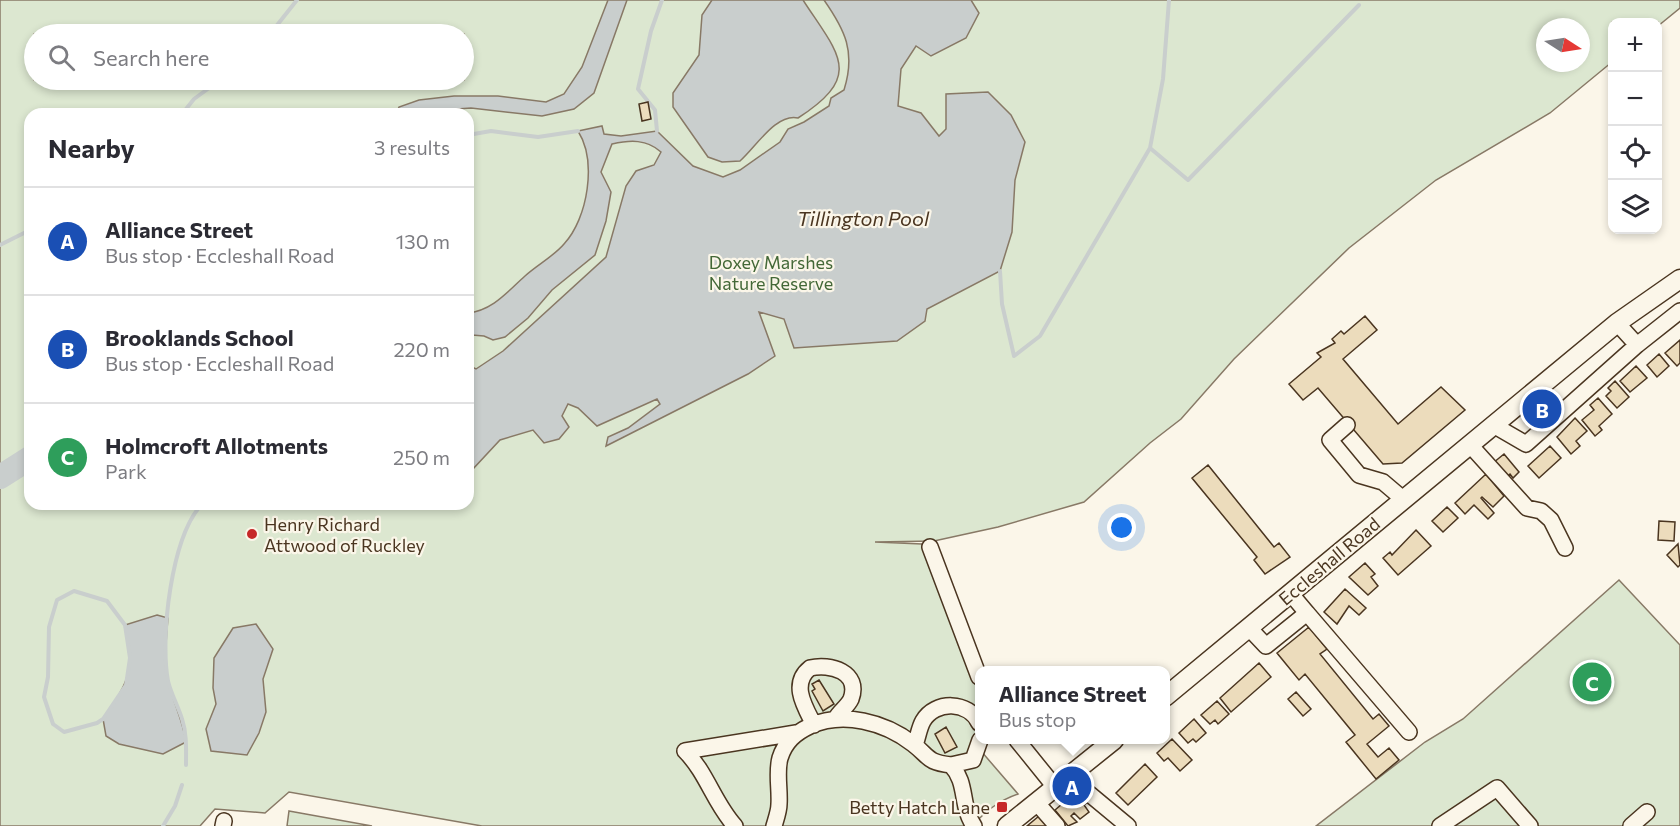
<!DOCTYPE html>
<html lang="en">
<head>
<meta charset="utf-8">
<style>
  :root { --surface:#fff; --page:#f2f2f3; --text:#2b2b33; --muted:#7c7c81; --line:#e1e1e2; --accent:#0f766e }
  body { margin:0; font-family:Commissioner,sans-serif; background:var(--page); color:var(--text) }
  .controls { position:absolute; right:18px; top:18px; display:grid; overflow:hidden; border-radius:12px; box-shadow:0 3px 9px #0003 }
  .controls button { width:54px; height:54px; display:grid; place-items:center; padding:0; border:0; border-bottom:2px solid var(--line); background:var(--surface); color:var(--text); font:30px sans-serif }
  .compass { position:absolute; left:1536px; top:18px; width:54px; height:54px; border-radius:50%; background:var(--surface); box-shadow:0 3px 9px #0003; rotate:102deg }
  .you { position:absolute; left:1122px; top:528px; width:21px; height:21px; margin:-15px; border:4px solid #fff; border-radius:50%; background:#1a73e8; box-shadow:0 0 0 9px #1a73e833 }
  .badge { display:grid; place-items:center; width:39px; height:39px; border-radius:50%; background:var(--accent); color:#fff; font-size:20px; font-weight:700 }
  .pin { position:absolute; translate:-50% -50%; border:3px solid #fff; box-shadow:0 2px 6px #0006 }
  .popup { position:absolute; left:975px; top:666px; width:195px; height:78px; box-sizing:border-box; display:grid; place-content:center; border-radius:12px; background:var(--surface); filter:drop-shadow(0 2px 4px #0005); font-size:20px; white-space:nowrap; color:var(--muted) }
  .popup b { font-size:22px; color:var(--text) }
  .popup::after { content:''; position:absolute; left:50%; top:100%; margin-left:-12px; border:12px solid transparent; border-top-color:var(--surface) }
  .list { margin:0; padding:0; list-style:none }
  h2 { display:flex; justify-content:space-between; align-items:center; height:78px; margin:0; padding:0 24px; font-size:26px }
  h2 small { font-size:20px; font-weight:400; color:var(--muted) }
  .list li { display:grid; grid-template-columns:39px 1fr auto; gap:18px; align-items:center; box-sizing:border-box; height:108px; padding:0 24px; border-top:2px solid var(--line) }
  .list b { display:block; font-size:22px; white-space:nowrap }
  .list p { margin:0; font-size:20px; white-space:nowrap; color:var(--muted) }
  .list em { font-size:20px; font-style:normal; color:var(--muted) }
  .icon { flex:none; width:33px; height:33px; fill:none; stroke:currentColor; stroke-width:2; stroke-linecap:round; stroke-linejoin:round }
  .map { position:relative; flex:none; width:1680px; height:826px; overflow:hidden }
  .search { position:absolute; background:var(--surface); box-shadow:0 3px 9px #0003; left:24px; top:24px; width:450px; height:66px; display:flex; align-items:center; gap:15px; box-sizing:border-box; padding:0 21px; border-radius:33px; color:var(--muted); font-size:22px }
  .panel { position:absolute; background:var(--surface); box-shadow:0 3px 9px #0003; left:24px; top:108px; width:450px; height:402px; border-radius:18px }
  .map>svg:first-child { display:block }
  .green { fill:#dce7d0; stroke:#887966; stroke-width:1.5; fill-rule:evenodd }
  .water { fill:#c9cecd; stroke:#887966; stroke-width:1.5 }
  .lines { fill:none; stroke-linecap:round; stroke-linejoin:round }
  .stream { stroke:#c9cecd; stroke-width:4 }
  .river { stroke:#c9cecd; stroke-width:24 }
  .building { fill:#ecdcbc; stroke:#4a3520; stroke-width:1.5 }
  .minor-casing { stroke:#4a3520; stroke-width:18 }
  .major-casing { stroke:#4a3520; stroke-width:21 }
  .minor { stroke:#fbf6e9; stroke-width:15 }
  .major { stroke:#fbf6e9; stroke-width:18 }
  .poi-dot { fill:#c62828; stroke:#fbf6e9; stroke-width:2 }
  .labels { text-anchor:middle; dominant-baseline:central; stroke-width:4.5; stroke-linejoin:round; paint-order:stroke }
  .park-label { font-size:18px; fill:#436837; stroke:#fbf6e9 }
  .poi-label { font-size:18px; fill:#4a3520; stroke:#fbf6e9; text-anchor:start }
  .street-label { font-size:18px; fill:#4a3520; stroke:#fbf6e9 }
  .water-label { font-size:20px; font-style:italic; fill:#4a3520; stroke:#fbf6e9 }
</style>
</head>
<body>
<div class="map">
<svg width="1680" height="826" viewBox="0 0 1680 826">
  <rect width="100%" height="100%" fill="#fbf6e9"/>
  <!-- green -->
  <path class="green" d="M 0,0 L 1680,0 L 1680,8 L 1658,26 L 1658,22 L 1612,22 L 1612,62 L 1550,113 L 1436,180 L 1349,248 L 1234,359 L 1181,419 L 1150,443 L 1084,502 L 998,527 L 934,541 L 875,542 L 922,544 L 979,684 L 981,751 L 1018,794 C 998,801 986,811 972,826 L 482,826 L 289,792 L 265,813 L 215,809 L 200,826 L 0,826 ZM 1545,27 L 1581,27 L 1581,63 L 1545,63 ZM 34,34 L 464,34 L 464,80 L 34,80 ZM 30,114 L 468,114 L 468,504 L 30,504 Z
    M 1619,580 L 1680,645 L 1680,826 L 1316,826 L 1425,742 L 1463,719 Z
    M 289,811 L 372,826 L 287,826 Z"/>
  <!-- water -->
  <path class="water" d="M 608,0 L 627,0 L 594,93 L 574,109 L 542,116 L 471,108 L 429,111 L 424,114 L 396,114 L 399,107 L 419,100 L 454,96 L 498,96 L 546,102 L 564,94 L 582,67 Z
    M 712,0 L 803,0 C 838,54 865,75 798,118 C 776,113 756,147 740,161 L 722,162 L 708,157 L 673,107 L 673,93 L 699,55 L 702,15 Z
    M 824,0 L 971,0 L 979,13 L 966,38 L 931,56 L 916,46 L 901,69 L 898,106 L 921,113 L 939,136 L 946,129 L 946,94 L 988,92 L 1011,115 L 1025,142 L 1015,180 L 1012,232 L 1000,271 L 927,309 L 925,321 L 897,341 L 794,348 L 784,319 L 759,312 L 775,356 L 748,374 L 606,446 L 608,437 L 628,428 L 660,404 L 657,399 L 597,426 L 578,408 L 568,404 L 562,416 L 569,427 L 559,439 L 544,443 L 533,430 L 500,440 L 473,469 L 468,481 L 468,365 L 476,369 L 503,351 L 606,257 L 626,186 L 636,171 L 654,165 L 661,152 C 647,139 630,140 612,144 L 601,172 L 611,192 L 606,221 L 595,255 L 552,290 L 528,318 L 505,337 L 493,340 L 484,336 L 472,335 L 468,340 L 468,313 C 493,310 507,292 525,276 C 537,265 554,256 564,244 C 588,218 597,161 578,131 L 602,126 L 604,134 L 621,136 L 657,131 L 693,166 L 723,177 L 740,170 L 780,142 L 788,129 L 804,122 L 829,106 L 831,98 L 844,90 C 856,52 845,30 824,0 Z
    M 157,615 L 168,618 C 166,639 164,663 169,684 C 174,704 183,721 186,742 L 163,754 L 119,744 L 106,736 L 103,719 C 131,678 133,674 125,625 Z
    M 256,624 L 273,649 L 263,679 L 266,712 L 259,733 L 247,755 L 211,751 L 206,729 L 216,704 L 213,688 L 214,658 L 233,628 Z"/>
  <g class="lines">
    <!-- stream -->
    <path class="stream" d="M 270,34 L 297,0
      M 182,114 L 194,99 L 220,80
      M 657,131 L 655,110 L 638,89 L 651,31 L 662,0
      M 468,135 L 491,131 L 538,137 L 578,131
      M 1150,148 L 1188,180 L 1359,5
      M 0,245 L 30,230
      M 1000,271 L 1002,304 L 1014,356 L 1040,336 L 1150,148 L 1163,79 L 1169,0
      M 74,591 L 107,601 L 125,625 L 130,658 L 126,685 L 103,719 L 97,723 L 64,732 L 53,724 L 44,697 L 48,677 L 49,627 L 57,600 Z
      M 186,765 C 186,750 187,734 182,719 C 178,706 171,694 168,681 C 160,637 171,537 202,504
      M 163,826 L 175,806 L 182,785"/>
    <!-- river -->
    <path class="river" d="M 0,477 L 30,458"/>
  </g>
  <!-- building -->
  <path class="building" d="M 648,102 L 651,119 L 642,121 L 639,104 Z
    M 1365,316 L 1377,330 L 1343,359 L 1398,424 L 1441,387 L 1465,410 L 1402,463 L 1383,464 L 1318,388 L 1303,400 L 1289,384 L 1321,357 L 1317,353 L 1335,343 L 1332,339 L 1341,331 L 1344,334 Z
    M 1680,340 L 1680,363 L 1677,366 L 1665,353 Z
    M 1659,354 L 1669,366 L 1657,377 L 1647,365 Z
    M 1636,366 L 1647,378 L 1630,392 L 1620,381 Z
    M 1615,381 L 1629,397 L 1617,408 L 1606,396 L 1611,391 L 1608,388 Z
    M 1598,398 L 1612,414 L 1599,426 L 1602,430 L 1595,436 L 1582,420 L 1594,410 L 1590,405 Z
    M 1575,418 L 1587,431 L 1576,441 L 1580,446 L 1571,454 L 1557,437 Z
    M 1550,446 L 1561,458 L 1539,478 L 1528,466 Z
    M 1504,454 L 1519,472 L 1513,478 L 1510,474 L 1505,478 L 1493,463 Z
    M 1208,465 L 1274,547 L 1279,543 L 1290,557 L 1265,574 L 1254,560 L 1257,557 L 1192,478 Z
    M 1486,474 L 1504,496 L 1493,507 L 1482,497 L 1481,498 L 1494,513 L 1488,519 L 1474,505 L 1465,514 L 1455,503 Z
    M 1447,507 L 1458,518 L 1443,532 L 1432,521 Z
    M 1659,521 L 1675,522 L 1674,541 L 1658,540 Z
    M 1416,530 L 1431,546 L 1398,575 L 1383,558 L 1390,552 L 1392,555 Z
    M 1678,544 L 1680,565 L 1678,567 L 1667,555 Z
    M 1365,563 L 1375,574 L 1371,577 L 1378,586 L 1368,595 L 1349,577 Z
    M 1345,589 L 1366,608 L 1359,615 L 1349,606 L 1337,624 L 1324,612 Z
    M 1309,627 L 1327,649 L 1320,654 L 1373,719 L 1379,714 L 1389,726 L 1367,744 L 1378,757 L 1389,748 L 1399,760 L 1376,779 L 1346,742 L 1355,735 L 1305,674 L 1299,680 L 1277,653 Z
    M 1259,663 L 1271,677 L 1231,712 L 1220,698 Z
    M 819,680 L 834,704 L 823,711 L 812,691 L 815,689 L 812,684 Z
    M 1296,692 L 1311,709 L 1303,716 L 1288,699 Z
    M 1217,701 L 1229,714 L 1218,724 L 1215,720 L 1210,724 L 1201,715 Z
    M 1194,719 L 1206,733 L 1196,742 L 1193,739 L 1188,743 L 1179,733 Z
    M 946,727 L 957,747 L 945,753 L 935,734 Z
    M 1172,739 L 1192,760 L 1180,771 L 1168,758 L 1164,761 L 1157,753 Z
    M 1145,764 L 1157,777 L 1128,805 L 1116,793 Z
    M 1076,792 L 1088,802 L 1084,805 L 1089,812 L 1080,819 L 1074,813 L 1071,816 L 1077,822 L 1068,826 L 1055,810 Z
    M 1039,816 L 1047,826 L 1027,826 Z"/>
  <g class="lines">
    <defs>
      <path id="minor" d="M 1617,323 L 1637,345
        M 1347,425 L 1330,440 L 1359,475 L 1383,482 L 1403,499
        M 1495,426 L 1526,444 L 1637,345 L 1680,311
        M 1471,446 L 1527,508 L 1541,511 L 1551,520 L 1565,548
        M 930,547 L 979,677
        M 1307,613 L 1409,732
        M 1249,628 L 1266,646 L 1307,613 L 1291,594
        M 814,725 C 805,707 790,684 810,668 C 830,663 861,672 851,699 C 848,706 840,711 836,718
        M 1017,740 L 1055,787
        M 915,745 C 918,737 919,728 923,721 C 935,700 969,701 979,723
        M 685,751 L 796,733
        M 685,751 C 707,773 714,803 735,826
        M 951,765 L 973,760 L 980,740
        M 1069,777 L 1128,826
        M 1036,802 L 1057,826
        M 223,826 L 224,821
        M 774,826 C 776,819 779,811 779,804 C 780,789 776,772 780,758 C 785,742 795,733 810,726 C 843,711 885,722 913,744 C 930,757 926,762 951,765 C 968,783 960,806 974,826
        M 1440,826 L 1497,788 L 1530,826
        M 1631,826 L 1647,812"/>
      <path id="major" d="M 1165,697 L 1617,323 L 1680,279
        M 1007,826 L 1114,740"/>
    </defs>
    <!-- minor casing -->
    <use href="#minor" class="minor-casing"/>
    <!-- major casing -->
    <use href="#major" class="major-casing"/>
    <!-- minor -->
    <use href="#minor" class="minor"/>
    <!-- major -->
    <use href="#major" class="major"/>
  </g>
  <!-- markers -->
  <g class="poi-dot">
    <circle cx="252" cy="534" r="6"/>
    <rect x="996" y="801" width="12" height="12" rx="3"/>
  </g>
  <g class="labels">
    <!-- park labels -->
    <g class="park-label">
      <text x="771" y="262">Doxey Marshes<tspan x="771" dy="21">Nature Reserve</tspan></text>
    </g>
    <!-- poi labels -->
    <g class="poi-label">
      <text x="264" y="524">Henry Richard<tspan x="264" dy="21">Attwood of Ruckley</tspan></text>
      <text x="990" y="807" text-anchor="end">Betty Hatch Lane</text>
    </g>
    <!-- street labels -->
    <g class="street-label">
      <text transform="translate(1329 561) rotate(-40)">Eccleshall Road</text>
    </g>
    <!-- water labels -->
    <g class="water-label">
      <text x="863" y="218">Tillington Pool</text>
    </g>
  </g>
</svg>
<div class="controls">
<button>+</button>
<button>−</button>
<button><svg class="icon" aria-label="locate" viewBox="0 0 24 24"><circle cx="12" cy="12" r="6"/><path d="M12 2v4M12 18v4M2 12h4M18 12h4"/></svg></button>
<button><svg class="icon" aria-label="layers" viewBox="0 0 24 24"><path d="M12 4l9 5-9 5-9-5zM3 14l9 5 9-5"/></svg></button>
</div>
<svg class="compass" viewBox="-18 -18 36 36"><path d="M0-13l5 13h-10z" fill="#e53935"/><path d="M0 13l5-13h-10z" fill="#7c7c81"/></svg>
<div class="you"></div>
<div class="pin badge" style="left:1072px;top:786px;background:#1a4fb4">A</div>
<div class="popup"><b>Alliance Street</b>Bus stop</div>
<div class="pin badge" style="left:1542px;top:409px;background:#1a4fb4">B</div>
<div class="pin badge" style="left:1592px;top:682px;background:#2e9e5b">C</div>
<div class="search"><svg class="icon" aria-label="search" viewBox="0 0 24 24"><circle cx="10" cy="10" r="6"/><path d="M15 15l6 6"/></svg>Search here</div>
<section class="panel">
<h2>Nearby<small>3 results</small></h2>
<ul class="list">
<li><span class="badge" style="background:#1a4fb4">A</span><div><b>Alliance Street</b><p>Bus stop · Eccleshall Road</p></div><em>130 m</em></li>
<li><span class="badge" style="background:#1a4fb4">B</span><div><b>Brooklands School</b><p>Bus stop · Eccleshall Road</p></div><em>220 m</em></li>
<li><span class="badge" style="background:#2e9e5b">C</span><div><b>Holmcroft Allotments</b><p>Park</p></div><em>250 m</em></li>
</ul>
</section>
</div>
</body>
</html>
